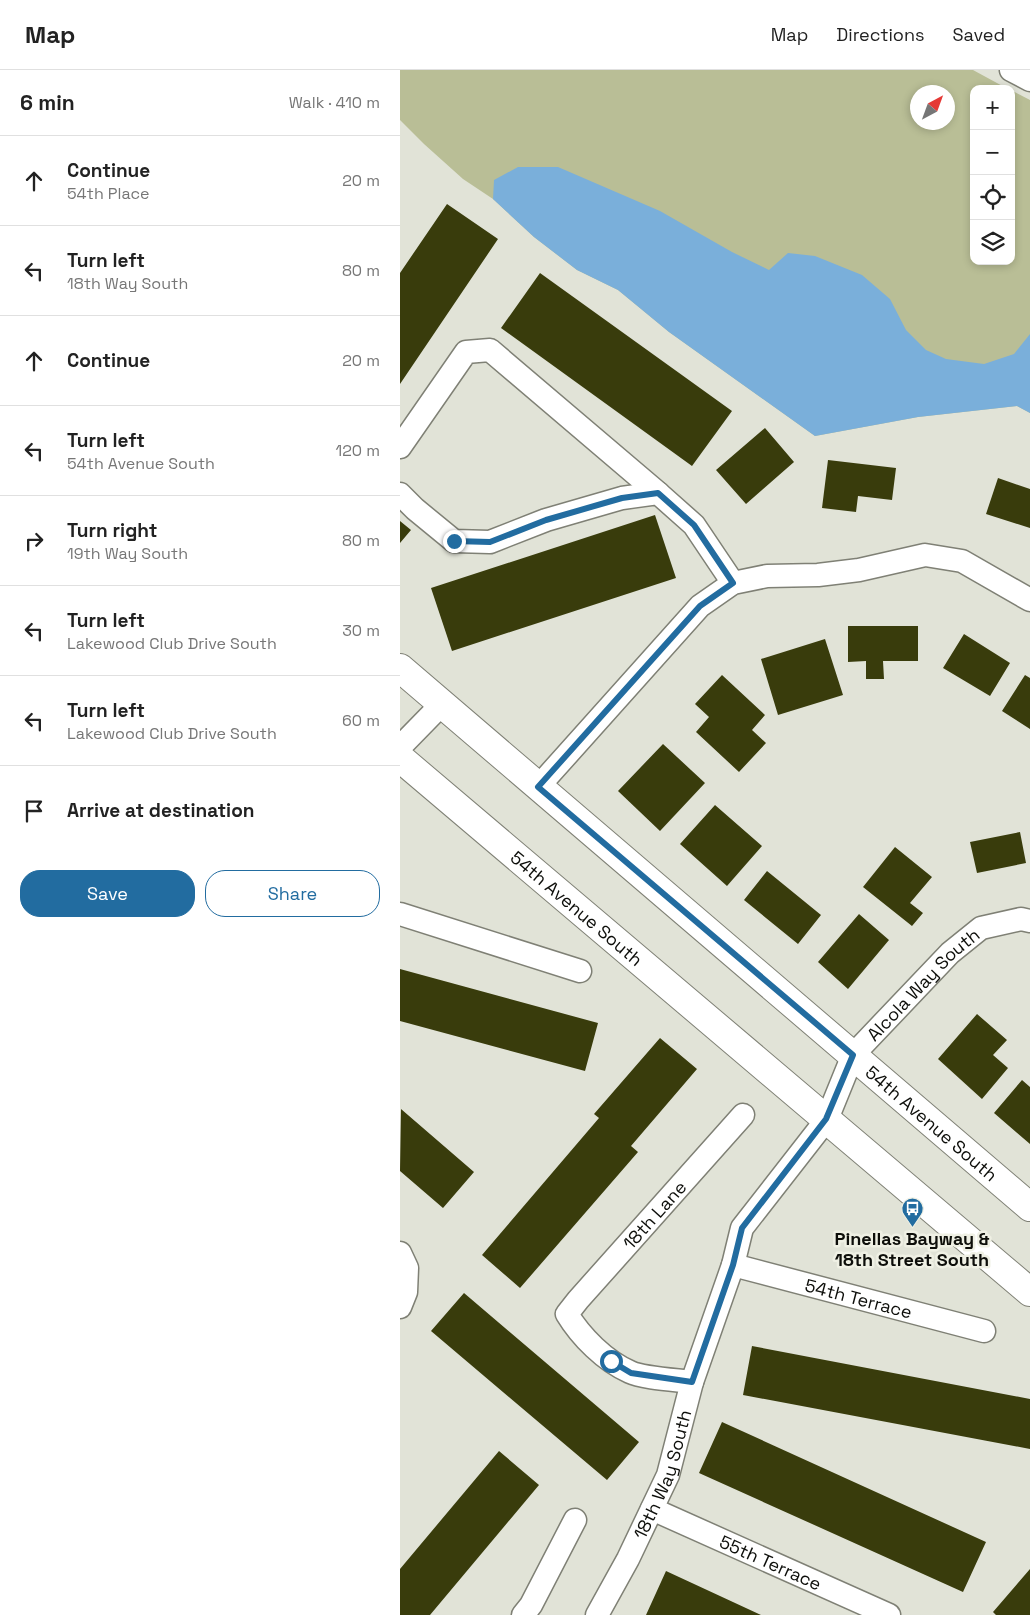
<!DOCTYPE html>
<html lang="en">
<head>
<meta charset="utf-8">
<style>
  :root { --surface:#fff; --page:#f6f6f6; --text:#222; --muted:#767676; --line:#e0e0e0; --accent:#226ca0 }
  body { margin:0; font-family:"Space Grotesk",sans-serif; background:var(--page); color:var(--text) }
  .controls { position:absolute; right:15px; top:15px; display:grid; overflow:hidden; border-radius:10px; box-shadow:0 2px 8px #0003 }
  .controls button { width:45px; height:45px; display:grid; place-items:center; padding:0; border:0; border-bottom:1px solid var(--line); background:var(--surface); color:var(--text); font:25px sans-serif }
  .compass { position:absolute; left:510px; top:15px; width:45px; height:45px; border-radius:50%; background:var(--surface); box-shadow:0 2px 8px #0003; rotate:41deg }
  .stop { position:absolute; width:15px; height:15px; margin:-11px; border:4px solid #226ca0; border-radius:50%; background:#fff }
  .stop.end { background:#226ca0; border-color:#fff; box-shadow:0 1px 5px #0008 }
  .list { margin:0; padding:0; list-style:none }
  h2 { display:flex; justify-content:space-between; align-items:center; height:65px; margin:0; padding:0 20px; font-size:21px }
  h2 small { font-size:16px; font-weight:400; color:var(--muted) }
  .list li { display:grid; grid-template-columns:32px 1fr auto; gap:15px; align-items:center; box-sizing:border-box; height:90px; padding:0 20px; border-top:1px solid var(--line) }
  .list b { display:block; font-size:19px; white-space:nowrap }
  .list p { margin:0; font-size:16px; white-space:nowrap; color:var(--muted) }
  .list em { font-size:16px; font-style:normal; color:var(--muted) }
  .actions { display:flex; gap:10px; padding:15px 20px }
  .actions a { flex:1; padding:11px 0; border:1px solid var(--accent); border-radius:20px; text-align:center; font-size:18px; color:var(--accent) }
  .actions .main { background:var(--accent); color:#fff }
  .icon { flex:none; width:28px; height:28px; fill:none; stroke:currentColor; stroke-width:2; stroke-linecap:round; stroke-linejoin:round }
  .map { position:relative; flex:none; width:630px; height:1545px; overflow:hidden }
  header { display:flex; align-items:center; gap:30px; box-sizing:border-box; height:70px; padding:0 25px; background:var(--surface); border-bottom:1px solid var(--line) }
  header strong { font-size:24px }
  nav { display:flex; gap:28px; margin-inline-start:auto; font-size:18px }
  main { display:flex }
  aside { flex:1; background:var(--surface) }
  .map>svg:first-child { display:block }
  .green { fill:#b9be96; fill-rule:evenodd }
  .water { fill:#7aafda }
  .building { fill:#393c0c }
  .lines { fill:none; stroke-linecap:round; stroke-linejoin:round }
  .minor-casing { stroke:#7f8075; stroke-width:25 }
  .major-casing { stroke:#7f8075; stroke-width:30 }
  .minor { stroke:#fff; stroke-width:22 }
  .major { stroke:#fff; stroke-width:28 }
  .route { stroke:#226ca0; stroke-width:6 }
  .labels { text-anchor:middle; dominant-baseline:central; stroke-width:5; stroke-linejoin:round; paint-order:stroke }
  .street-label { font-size:18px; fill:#0d0e0a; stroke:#eff0e4 }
  .poi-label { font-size:18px; font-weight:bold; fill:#0d0e0a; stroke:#eff0e4 }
</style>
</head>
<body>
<header>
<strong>Map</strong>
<nav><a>Map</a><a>Directions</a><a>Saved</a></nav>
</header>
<main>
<aside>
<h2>6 min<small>Walk · 410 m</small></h2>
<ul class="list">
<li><svg class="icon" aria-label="ahead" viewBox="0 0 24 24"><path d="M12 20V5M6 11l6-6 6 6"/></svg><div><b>Continue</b><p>54th Place</p></div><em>20 m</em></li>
<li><svg class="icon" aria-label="left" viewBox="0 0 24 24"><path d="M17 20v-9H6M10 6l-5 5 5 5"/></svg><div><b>Turn left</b><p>18th Way South</p></div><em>80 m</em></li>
<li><svg class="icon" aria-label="ahead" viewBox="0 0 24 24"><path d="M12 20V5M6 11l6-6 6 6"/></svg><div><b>Continue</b></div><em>20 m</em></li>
<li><svg class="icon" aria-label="left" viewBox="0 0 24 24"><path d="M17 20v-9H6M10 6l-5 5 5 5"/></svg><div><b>Turn left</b><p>54th Avenue South</p></div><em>120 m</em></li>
<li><svg class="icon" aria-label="right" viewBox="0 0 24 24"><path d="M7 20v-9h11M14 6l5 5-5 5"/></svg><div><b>Turn right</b><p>19th Way South</p></div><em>80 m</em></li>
<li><svg class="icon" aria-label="left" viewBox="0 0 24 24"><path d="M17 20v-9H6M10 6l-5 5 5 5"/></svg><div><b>Turn left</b><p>Lakewood Club Drive South</p></div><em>30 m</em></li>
<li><svg class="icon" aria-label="left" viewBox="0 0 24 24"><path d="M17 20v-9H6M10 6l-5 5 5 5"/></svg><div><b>Turn left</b><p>Lakewood Club Drive South</p></div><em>60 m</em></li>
<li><svg class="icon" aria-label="arrive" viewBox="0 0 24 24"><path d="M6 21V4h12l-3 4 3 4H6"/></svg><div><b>Arrive at destination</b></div></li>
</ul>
<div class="actions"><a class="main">Save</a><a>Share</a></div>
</aside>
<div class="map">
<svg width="630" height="1545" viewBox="0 0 630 1545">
  <rect width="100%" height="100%" fill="#e1e3d7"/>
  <!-- green -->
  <path class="green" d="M 0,0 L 573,0 L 608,19 L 574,19 L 574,191 L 611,191 L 611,20 L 630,30 L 630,343 L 617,336 L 518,347 L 415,366 L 269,262 L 218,220 L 177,200 L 134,167 L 93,129 L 63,109 L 24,74 L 0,50 ZM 518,22 L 548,22 L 548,52 L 518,52 Z"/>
  <!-- water -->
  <path class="water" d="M 118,97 L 158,97 L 260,141 L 332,182 L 369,200 L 388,183 L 415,186 L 462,205 L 490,229 L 506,260 L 526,280 L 546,289 L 584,294 L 614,284 L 630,264 L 630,343 L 617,336 L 518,347 L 415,366 L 269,262 L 218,220 L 177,200 L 134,167 L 93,129 L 94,110 Z"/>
  <!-- building -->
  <path class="building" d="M 47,134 L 98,169 L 0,314 L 0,203 Z
    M 140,203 L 332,341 L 292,396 L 101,258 Z
    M 365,358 L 394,392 L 346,434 L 316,400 Z
    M 428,390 L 496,398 L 492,430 L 458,426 L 456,442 L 422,438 Z
    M 598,408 L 630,419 L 630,458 L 586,444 Z
    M 255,445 L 276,508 L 52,581 L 31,518 Z
    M 0,451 L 11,460 L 0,473 Z
    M 448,556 L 518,556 L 518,591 L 483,591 L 484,609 L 466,609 L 466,591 L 448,592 Z
    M 564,564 L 610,593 L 590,626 L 543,598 Z
    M 425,569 L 443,625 L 378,645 L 361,589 Z
    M 322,605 L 365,645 L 352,660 L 366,673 L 339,702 L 296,662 L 309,647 L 295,634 Z
    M 625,605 L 630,608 L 630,659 L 602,641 Z
    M 263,674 L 305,713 L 260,761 L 218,721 Z
    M 315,735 L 362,776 L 327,816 L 280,774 Z
    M 620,762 L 626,793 L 577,803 L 570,772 Z
    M 495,777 L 532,807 L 510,833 L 523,843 L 512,856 L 463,817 Z
    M 367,801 L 421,845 L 398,874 L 344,830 Z
    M 459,844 L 489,870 L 448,919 L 418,892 Z
    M 0,899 L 198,953 L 185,1001 L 0,951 Z
    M 577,944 L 607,970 L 593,985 L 608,998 L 582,1029 L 538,989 Z
    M 260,968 L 297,999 L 231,1076 L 238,1082 L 120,1218 L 82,1185 L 199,1048 L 194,1044 Z
    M 622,1010 L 630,1017 L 630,1074 L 594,1043 Z
    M 1,1039 L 74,1102 L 43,1138 L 0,1101 Z
    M 64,1223 L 239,1372 L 207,1410 L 31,1261 Z
    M 352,1276 L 630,1329 L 630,1379 L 343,1325 Z
    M 322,1352 L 586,1472 L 563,1522 L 299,1403 Z
    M 99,1381 L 139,1415 L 30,1545 L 0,1545 L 0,1499 Z
    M 630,1499 L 630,1545 L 596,1545 L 593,1542 Z
    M 266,1501 L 361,1545 L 246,1545 Z"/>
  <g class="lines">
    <defs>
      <g id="minor">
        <path d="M 611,0 L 630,10"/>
        <path d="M 0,377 L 66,282 L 90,280 L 258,423"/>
        <path d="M 0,424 L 15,439 L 54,471 L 90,472 L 146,450 L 222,428 L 258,423 L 294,455 L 333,513"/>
        <path d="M 0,677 L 42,634"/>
        <path d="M 138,717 L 300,536 L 333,513 L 367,506 L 418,505 L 459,500 L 525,485 L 562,491 L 630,530"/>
        <path d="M 0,844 L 180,901"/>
        <path d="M 0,1183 L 7,1198 L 6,1222 L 0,1237"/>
        <path id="s1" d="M 333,1195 L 584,1261"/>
        <path id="s2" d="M 292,1312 C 277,1310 242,1308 230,1302 C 205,1291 181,1267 167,1244 L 178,1230 L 343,1045"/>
        <path id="s3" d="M 252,1439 L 489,1545"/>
        <path d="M 123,1545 L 131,1535 L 175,1450"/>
        <path id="s4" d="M 197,1545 L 228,1489 L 268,1405 L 292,1312 L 333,1195 L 342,1158 L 427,1049 L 453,985 L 550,883 L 581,858 L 621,849 L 630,851"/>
      </g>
      <g id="major">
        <path id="s5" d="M 0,598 L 630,1137"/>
        <path id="s6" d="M 0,688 L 630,1222"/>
      </g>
    </defs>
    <!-- minor casing -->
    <use href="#minor" class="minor-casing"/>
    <!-- major casing -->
    <use href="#major" class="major-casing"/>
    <!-- minor -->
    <use href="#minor" class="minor"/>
    <!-- major -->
    <use href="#major" class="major"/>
  </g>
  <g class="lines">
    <!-- route -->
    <path class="route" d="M 54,471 L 90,472 L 146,450 L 222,428 L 258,423 L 294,455 L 333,513 L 300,536 L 138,717 L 453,985 L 426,1049 L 342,1158 L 333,1195 L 292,1312 L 231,1303 L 211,1291"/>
  </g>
  <!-- icons -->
  <defs>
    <symbol id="bus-pin" viewBox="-11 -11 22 30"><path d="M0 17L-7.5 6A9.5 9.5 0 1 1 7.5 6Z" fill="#226ca0" stroke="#eff0e4"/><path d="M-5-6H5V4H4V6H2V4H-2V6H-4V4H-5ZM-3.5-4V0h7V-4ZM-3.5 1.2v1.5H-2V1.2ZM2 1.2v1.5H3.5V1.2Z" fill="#fff"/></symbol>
  </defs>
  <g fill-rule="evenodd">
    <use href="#bus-pin" x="500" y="1126" width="25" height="34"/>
  </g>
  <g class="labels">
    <!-- street labels -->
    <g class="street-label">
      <text stroke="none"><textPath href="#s6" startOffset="232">54th Avenue South</textPath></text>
      <text stroke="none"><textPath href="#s4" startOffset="722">Alcola Way South</textPath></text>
      <text stroke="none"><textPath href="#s5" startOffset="700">54th Avenue South</textPath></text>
      <text stroke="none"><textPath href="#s2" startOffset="282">18th Lane</textPath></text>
      <text stroke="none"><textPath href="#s1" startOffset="130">54th Terrace</textPath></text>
      <text stroke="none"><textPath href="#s4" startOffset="156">18th Way South</textPath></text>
      <text stroke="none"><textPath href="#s3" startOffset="130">55th Terrace</textPath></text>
    </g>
    <!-- poi labels -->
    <g class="poi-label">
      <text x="512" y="1168">Pinellas Bayway &amp;<tspan x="512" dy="21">18th Street South</tspan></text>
    </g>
  </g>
</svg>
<div class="controls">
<button>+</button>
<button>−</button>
<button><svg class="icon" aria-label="locate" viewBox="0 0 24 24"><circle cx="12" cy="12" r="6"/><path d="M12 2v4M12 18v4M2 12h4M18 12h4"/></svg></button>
<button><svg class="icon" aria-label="layers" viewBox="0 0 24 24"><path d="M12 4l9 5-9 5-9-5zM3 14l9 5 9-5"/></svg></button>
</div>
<svg class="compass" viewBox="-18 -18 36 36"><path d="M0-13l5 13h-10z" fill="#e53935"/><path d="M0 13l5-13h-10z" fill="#767676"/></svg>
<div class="stop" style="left:211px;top:1291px"></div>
<div class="stop end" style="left:54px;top:471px"></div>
</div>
</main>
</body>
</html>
